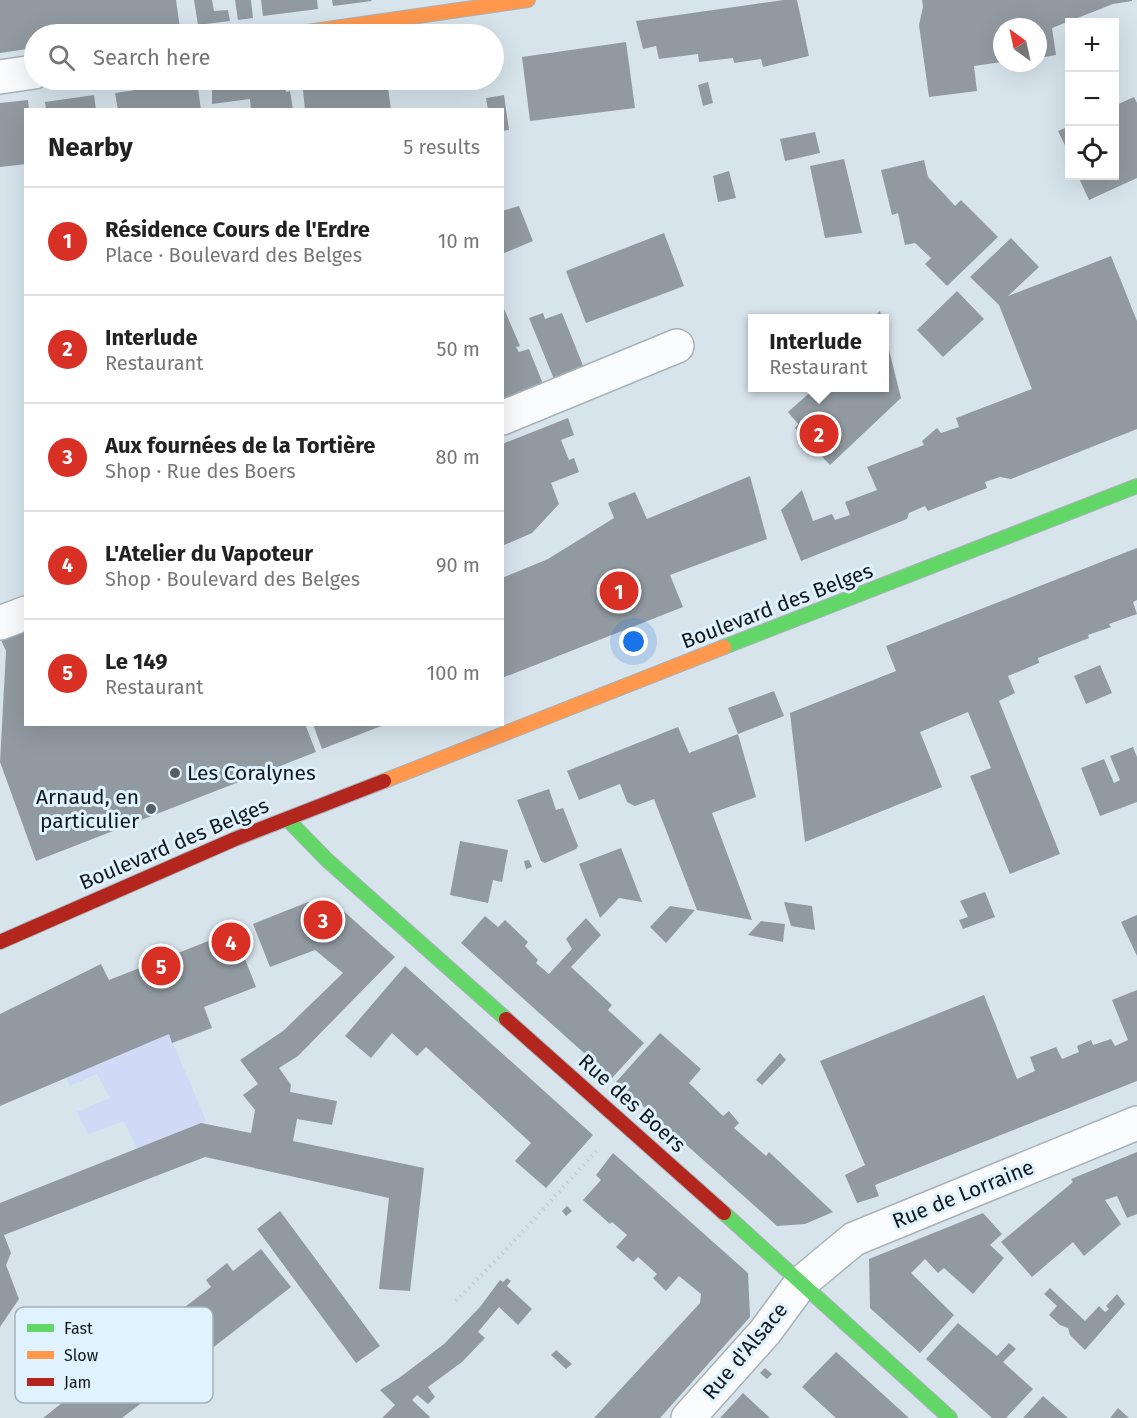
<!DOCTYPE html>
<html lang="en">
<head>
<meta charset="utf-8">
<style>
  :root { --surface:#fff; --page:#f6f6f6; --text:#222; --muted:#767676; --line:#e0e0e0; --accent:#d93025 }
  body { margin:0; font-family:"Fira Sans",sans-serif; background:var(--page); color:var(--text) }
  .controls { position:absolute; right:18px; top:18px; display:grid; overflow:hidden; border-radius:0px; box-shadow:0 6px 24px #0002 }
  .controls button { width:54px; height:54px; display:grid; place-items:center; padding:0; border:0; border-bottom:2px solid var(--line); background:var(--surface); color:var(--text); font:30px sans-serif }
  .compass { position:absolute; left:993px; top:18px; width:54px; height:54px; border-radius:50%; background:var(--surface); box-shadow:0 6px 24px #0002; rotate:327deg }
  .you { position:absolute; left:634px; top:642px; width:21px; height:21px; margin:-15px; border:4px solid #fff; border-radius:50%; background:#1a73e8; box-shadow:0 0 0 9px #1a73e833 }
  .badge { display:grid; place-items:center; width:39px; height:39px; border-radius:50%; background:var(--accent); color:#fff; font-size:20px; font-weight:700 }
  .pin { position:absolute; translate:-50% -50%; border:3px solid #fff; box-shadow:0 2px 6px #0006 }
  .popup { position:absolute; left:748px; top:314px; width:141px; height:78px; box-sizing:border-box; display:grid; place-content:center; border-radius:0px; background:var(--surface); filter:drop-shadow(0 2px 4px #0005); font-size:20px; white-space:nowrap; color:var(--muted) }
  .popup b { font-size:22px; color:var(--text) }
  .popup::after { content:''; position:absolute; left:50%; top:100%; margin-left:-12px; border:12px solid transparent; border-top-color:var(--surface) }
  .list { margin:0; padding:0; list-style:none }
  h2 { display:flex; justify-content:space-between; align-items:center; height:78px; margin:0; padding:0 24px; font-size:26px }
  h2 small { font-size:20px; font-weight:400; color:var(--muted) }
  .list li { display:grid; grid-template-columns:39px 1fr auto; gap:18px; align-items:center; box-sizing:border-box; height:108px; padding:0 24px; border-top:2px solid var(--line) }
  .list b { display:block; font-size:22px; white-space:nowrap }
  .list p { margin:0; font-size:20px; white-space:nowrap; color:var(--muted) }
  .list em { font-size:20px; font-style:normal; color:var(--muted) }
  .icon { flex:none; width:33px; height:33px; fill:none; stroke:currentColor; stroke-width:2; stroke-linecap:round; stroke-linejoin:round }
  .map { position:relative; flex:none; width:1137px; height:1418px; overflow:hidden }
  .search { position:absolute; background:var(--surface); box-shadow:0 6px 24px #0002; left:24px; top:24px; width:480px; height:66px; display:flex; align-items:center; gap:15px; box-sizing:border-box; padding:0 21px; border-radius:33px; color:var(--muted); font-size:22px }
  .panel { position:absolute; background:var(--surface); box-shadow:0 6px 24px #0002; left:24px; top:108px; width:480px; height:618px; border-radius:0px }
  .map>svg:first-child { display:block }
  .green { fill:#d0d9f5 }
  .building { fill:#919aa1 }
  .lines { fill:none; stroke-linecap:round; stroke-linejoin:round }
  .street-casing { stroke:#a8b2b8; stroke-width:36 }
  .fast-casing { stroke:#a8b2b8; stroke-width:16 }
  .slow-casing { stroke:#a8b2b8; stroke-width:16 }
  .jam-casing { stroke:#a8b2b8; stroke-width:16 }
  .path { stroke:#c9cccf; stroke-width:4; stroke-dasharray:1.5 4.5; stroke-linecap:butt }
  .street { stroke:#f9fbfc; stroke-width:33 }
  .fast { stroke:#63d668; stroke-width:14 }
  .slow { stroke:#ff974d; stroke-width:14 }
  .jam { stroke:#b3261e; stroke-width:14 }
  .poi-dot { fill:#565f65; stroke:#e0f2fe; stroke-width:2 }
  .labels { text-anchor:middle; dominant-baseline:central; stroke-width:6; stroke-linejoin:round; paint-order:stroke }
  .street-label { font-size:21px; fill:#10181d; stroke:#e0f2fe }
  .poi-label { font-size:21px; fill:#10181d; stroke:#e0f2fe; text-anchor:start }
  .key { fill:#e0f2fe; stroke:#a2b1ba; stroke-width:1.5 }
  .key-label { font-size:16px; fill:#10181d }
</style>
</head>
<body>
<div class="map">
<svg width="1137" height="1418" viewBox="0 0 1137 1418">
  <rect width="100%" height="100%" fill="#d7e4ec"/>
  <!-- green -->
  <path class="green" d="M 169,1034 L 206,1121 L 137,1149 L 124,1121 L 88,1134 L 77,1112 L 110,1098 L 97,1074 L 70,1086 L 66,1078 Z"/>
  <!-- building -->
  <path class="building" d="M 0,0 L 176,0 L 180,28 L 132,34 L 34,34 L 34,48 L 0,53 Z
    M 194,0 L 212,0 L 214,11 L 228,10 L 230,21 L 198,25 Z
    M 235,0 L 251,0 L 253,18 L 238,20 Z
    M 261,0 L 317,0 L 318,9 L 263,16 Z
    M 332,0 L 371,0 L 372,1 L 333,6 Z
    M 784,0 L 797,0 L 809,56 L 763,67 L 761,59 L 734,63 L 733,58 L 699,62 L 698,54 L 659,59 L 656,46 L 643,49 L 636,21 Z
    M 922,0 L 1132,0 L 1132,1 L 1113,4 L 1052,28 L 1056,55 L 1038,58 L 1038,27 L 1002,27 L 1002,62 L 974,66 L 977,91 L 929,97 L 919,25 L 923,7 Z
    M 626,42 L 635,108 L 530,121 L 522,57 Z
    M 212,80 L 284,80 L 286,92 L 290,91 L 293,110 L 251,110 L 250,99 L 212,104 Z
    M 387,80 L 391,110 L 305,110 L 303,90 Z
    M 432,80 L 440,80 L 441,84 L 432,85 Z
    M 197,81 L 201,110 L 118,110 L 115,93 Z
    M 708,82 L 713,103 L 703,106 L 698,85 Z
    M 94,95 L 96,110 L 46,110 L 45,102 Z
    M 504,95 L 509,130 L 502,131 L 502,110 L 488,110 L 486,98 Z
    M 1134,97 L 1137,103 L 1137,178 L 1089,200 L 1078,176 L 1114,176 L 1114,106 Z
    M 28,100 L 29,110 L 26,110 L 26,164 L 0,167 L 0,103 Z
    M 1070,126 L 1070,156 L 1058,131 Z
    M 815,132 L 820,153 L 785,161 L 780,139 Z
    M 844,159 L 862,233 L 825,238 L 810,166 Z
    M 924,160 L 928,177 L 945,195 L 955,206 L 961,200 L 998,237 L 947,286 L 925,264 L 931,258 L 915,243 L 905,245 L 898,213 L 892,215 L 881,170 Z
    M 729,171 L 736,198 L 718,202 L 713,176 Z
    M 519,206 L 533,241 L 502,254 L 502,211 Z
    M 664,233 L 684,286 L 586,323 L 566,271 Z
    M 1011,238 L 1039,267 L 1008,296 L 1111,256 L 1137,321 L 1137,429 L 1011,479 L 1000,477 L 985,482 L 987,488 L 928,511 L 925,506 L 909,513 L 907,519 L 801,561 L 781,510 L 802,490 L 813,521 L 832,514 L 835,520 L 850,515 L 845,502 L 877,490 L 867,467 L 924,445 L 922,441 L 937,428 L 941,433 L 959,427 L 956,418 L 1032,389 L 999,305 L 970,277 Z
    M 957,291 L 984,319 L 943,357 L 917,330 Z
    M 502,304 L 520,346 L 516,347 L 519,352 L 529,349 L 545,389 L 502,406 Z
    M 880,311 L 882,318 L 872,318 Z
    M 543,313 L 545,319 L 562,313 L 586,373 L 556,384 L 529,318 Z
    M 885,334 L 901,398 L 830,465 L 795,428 L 798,424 L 788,412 L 815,388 L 885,388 Z
    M 568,418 L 574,435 L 561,440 L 569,460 L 574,458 L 579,472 L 551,483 L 559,504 L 532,533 L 502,546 L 502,444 Z
    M 750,476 L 767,539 L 670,575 L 683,607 L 502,678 L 502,578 L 548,559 L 614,518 L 608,503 L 635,492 L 647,519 Z
    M 1137,548 L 1137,600 L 1133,602 L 1137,614 L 1109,624 L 1111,627 L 1088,635 L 1089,638 L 1038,658 L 1039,663 L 1008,676 L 1015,693 L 999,701 L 1060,854 L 1010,874 L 970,776 L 991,768 L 968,712 L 920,732 L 942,787 L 805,842 L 790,713 L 896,671 L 886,646 Z
    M 26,631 L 26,724 L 305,724 L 316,752 L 36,861 L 0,762 L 6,651 L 1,640 Z
    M 1100,665 L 1112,693 L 1086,704 L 1074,676 Z
    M 774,691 L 784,716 L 738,734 L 728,708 Z
    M 313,724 L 384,724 L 384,725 L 322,749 Z
    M 678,727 L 689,753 L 738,734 L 756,797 L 712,813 L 752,920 L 697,910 L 654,799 L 635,806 L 627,802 L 620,784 L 579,800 L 567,771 Z
    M 1133,747 L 1137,757 L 1137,802 L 1100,816 L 1081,768 L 1104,759 L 1114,783 L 1120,780 L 1110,756 Z
    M 549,789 L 556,810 L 563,808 L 578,846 L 576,849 L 545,863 L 541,861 L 517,800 Z
    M 460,841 L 508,850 L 502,882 L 493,880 L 488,903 L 450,895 Z
    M 621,848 L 642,902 L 619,898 L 600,918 L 579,864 Z
    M 529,860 L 532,867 L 526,869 L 524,861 Z
    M 985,892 L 995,917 L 963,929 L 959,920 L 968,917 L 960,901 Z
    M 308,902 L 339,907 L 395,957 L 298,1056 L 279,1068 L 291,1085 L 290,1092 L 337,1101 L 332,1125 L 297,1119 L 293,1141 L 424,1168 L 410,1291 L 379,1289 L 389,1198 L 205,1157 L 4,1235 L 11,1253 L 6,1265 L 19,1299 L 0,1327 L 0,1203 L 201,1123 L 251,1133 L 255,1110 L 243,1095 L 258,1084 L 240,1060 L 283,1031 L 343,973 L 315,950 L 270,967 L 253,924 Z
    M 784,902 L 812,906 L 815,930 L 791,926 Z
    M 670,906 L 695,910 L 666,943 L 650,927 Z
    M 1137,915 L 1137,956 L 1121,922 Z
    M 485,916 L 498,927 L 505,920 L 528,942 L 525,946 L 538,960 L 536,963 L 549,974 L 572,949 L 566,939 L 586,918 L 601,935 L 571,967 L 612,1005 L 608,1010 L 644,1043 L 612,1078 L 461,943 Z
    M 761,921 L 785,924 L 783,942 L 748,935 Z
    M 234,931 L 256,987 L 204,1007 L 212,1028 L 172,1043 L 169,1034 L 0,1106 L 0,1014 L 101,964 L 109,980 Z
    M 405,966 L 593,1135 L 546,1188 L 515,1161 L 531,1143 L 426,1047 L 417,1056 L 392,1033 L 371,1058 L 345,1036 Z
    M 1137,990 L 1137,1081 L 875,1185 L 879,1196 L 857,1203 L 845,1175 L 865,1165 L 820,1061 L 984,995 L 1017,1079 L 1035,1071 L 1030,1057 L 1056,1047 L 1062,1059 L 1079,1052 L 1077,1046 L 1091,1040 L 1093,1045 L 1111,1039 L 1115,1046 L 1128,1040 L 1112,1000 Z
    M 660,1033 L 701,1069 L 689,1083 L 723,1116 L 729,1111 L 739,1123 L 734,1128 L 766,1156 L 769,1152 L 833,1212 L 805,1224 L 777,1226 L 616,1082 Z
    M 780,1053 L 786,1060 L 762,1085 L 756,1080 Z
    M 1137,1152 L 1137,1214 L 1127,1218 L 1117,1196 L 1105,1200 L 1121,1224 L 1084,1256 L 1073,1242 L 1032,1277 L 1001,1242 L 1073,1182 L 1071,1179 Z
    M 613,1153 L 748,1273 L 750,1317 L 660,1418 L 594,1418 L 700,1303 L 701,1294 L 679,1276 L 666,1291 L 653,1278 L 657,1274 L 638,1257 L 633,1262 L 616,1247 L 627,1235 L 612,1222 L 610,1224 L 583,1200 L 601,1180 L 596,1175 Z
    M 567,1206 L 572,1211 L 566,1216 L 562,1211 Z
    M 280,1211 L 380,1346 L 356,1363 L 257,1229 Z
    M 983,1213 L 1002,1234 L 990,1245 L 1004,1258 L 973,1294 L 944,1268 L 938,1273 L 925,1259 L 911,1273 L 954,1315 L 920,1353 L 870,1308 L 869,1259 Z
    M 261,1249 L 291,1287 L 122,1418 L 43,1418 L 67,1399 L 61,1392 L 83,1375 L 88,1382 L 139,1342 L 134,1335 L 155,1319 L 160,1326 L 211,1287 L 206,1280 L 227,1263 L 233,1271 Z
    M 507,1278 L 511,1281 L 507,1286 L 532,1309 L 518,1325 L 499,1307 L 478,1332 L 485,1338 L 462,1362 L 428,1387 L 435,1397 L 428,1404 L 417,1395 L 412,1400 L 430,1417 L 429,1418 L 382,1418 L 395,1405 L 380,1390 L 399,1378 L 444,1344 L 480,1307 L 500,1280 L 503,1282 Z
    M 1050,1288 L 1085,1321 L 1099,1306 L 1105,1312 L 1109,1309 L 1106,1306 L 1117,1294 L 1125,1304 L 1085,1350 L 1070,1335 L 1068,1328 L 1060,1325 L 1049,1315 L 1057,1306 L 1044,1294 Z
    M 958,1323 L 997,1356 L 1009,1343 L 1016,1349 L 1003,1362 L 1033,1389 L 1006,1418 L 992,1418 L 926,1359 Z
    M 556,1350 L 572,1364 L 566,1369 L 551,1355 Z
    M 836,1352 L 843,1358 L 909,1418 L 836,1418 L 802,1387 Z
    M 765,1368 L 772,1374 L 767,1379 L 760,1373 Z
    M 743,1393 L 770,1418 L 720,1418 Z
    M 1043,1396 L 1068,1418 L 1023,1418 Z
    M 1118,1408 L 1129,1418 L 1110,1418 Z"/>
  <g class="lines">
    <defs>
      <path id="street" d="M 0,77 L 34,72
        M 502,418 L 677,346
        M 0,623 L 26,613
        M 688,1418 L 765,1332 L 801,1283 L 854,1239 L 1137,1123"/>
      <path id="fast" d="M 724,647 L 1137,486
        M 287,819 L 327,860 L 506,1019
        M 724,1213 L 950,1418"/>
      <path id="slow" d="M 293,34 L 528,0
        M 384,781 L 724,647"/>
      <path id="jam" d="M 0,942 L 235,839 L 384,781
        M 506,1019 L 724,1213"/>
    </defs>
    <!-- street casing -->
    <use href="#street" class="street-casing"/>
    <!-- fast casing -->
    <use href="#fast" class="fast-casing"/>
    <!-- slow casing -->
    <use href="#slow" class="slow-casing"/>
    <!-- jam casing -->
    <use href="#jam" class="jam-casing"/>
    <!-- path -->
    <path class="path" d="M 456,1301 L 502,1254 L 599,1148"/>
    <!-- street -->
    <use href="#street" class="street"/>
    <!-- fast -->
    <use href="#fast" class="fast"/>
    <!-- slow -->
    <use href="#slow" class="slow"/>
    <!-- jam -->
    <use href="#jam" class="jam"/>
  </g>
  <!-- markers -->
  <g class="poi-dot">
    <circle cx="175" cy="773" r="6"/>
    <circle cx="151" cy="809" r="6"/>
  </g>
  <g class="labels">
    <!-- street labels -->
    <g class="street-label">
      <text transform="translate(777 606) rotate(-21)">Boulevard des Belges</text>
      <text transform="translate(174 844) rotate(-23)">Boulevard des Belges</text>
      <text transform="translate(632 1103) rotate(42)">Rue des Boers</text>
      <text transform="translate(963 1194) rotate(-22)">Rue de Lorraine</text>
      <text transform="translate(745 1351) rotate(-50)">Rue d'Alsace</text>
    </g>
    <!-- poi labels -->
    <g class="poi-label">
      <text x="187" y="773">Les Coralynes</text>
      <text x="139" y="797" text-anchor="end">Arnaud, en<tspan x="139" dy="24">particulier</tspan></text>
    </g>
  </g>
  <!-- legend -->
  <rect x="15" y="1307" width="198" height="96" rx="9" class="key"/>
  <rect x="27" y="1324" width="27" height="8" fill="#63d668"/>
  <rect x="27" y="1351" width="27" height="8" fill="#ff974d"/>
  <rect x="27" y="1378" width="27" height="8" fill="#b3261e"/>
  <g class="key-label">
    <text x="64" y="1334">Fast</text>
    <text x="64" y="1361">Slow</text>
    <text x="64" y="1388">Jam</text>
  </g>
</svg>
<div class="controls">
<button>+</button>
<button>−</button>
<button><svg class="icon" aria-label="locate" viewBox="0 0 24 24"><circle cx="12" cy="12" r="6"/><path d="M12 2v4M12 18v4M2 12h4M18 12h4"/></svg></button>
</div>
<svg class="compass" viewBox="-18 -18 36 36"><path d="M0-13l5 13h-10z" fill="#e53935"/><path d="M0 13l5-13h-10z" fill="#767676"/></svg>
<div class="you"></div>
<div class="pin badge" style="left:619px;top:591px">1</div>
<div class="pin badge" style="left:819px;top:434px">2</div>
<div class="popup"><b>Interlude</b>Restaurant</div>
<div class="pin badge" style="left:323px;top:920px">3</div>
<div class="pin badge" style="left:231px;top:942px">4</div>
<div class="pin badge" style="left:161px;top:966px">5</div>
<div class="search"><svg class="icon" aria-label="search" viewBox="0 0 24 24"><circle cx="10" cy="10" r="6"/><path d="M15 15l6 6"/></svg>Search here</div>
<section class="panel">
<h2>Nearby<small>5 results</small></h2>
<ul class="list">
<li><span class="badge">1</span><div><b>Résidence Cours de l'Erdre</b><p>Place · Boulevard des Belges</p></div><em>10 m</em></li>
<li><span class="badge">2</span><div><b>Interlude</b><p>Restaurant</p></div><em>50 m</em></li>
<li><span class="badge">3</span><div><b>Aux fournées de la Tortière</b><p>Shop · Rue des Boers</p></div><em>80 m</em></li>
<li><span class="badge">4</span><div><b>L'Atelier du Vapoteur</b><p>Shop · Boulevard des Belges</p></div><em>90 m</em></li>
<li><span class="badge">5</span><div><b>Le 149</b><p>Restaurant</p></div><em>100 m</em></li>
</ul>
</section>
</div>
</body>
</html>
